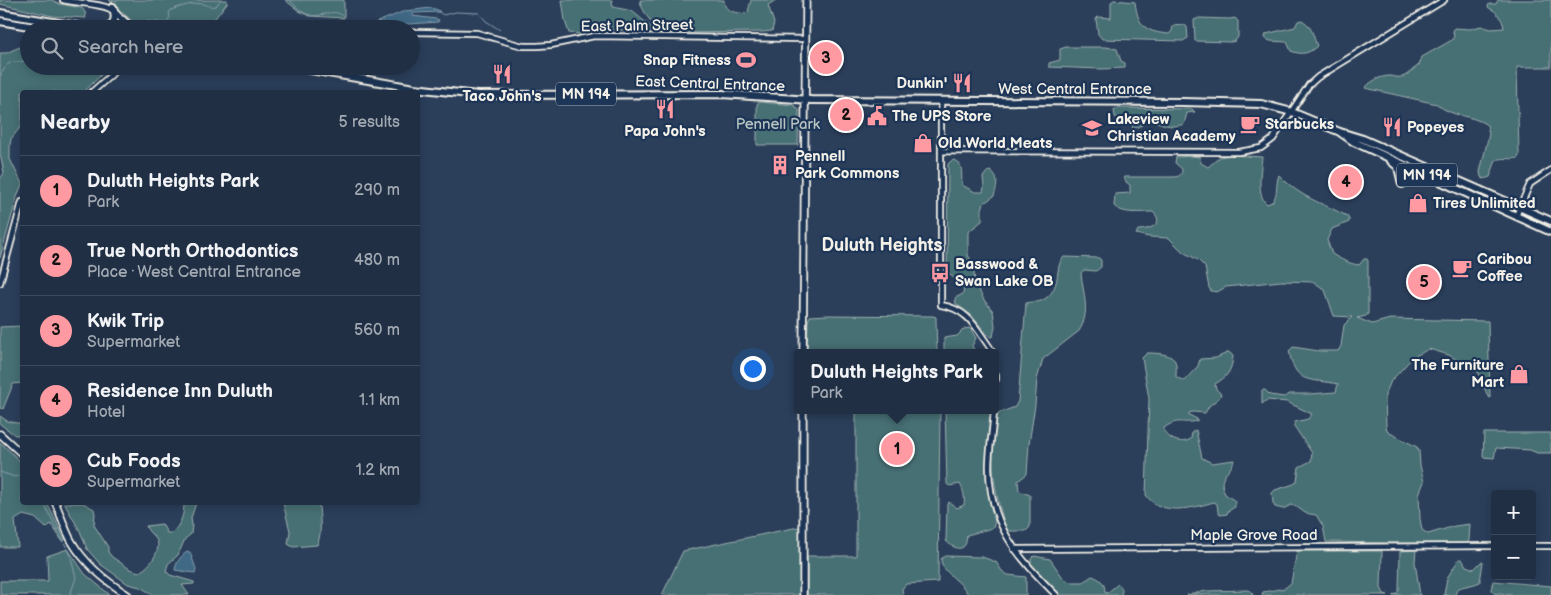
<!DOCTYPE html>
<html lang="en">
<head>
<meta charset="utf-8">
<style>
  :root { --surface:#202f44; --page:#28374b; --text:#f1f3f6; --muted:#a2a9b2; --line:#3d4a5d; --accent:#ff9aa2 }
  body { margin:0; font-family:"Balsamiq Sans",sans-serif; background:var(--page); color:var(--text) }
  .controls { position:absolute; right:15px; bottom:15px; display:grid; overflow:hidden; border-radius:5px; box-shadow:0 2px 12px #0003 }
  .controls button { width:45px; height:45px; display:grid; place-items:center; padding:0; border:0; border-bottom:1px solid var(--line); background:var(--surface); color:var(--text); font:25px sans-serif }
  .you { position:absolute; left:752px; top:368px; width:18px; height:18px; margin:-12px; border:4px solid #fff; border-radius:50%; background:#1a73e8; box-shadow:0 0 0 8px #1a73e833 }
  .badge { display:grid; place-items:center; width:32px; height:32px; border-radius:50%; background:var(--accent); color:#111; font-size:16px; font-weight:700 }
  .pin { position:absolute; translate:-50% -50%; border:2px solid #fff; box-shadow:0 1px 5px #0006 }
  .popup { position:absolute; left:794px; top:349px; width:205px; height:65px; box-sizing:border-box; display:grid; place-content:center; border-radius:5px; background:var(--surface); filter:drop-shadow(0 1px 4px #0005); font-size:16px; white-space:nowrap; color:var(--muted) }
  .popup b { font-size:19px; color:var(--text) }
  .popup::after { content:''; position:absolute; left:50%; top:100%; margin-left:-10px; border:10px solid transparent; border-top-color:var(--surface) }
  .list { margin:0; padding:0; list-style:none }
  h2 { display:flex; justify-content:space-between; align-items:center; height:65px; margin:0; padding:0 20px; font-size:21px }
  h2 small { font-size:16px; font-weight:400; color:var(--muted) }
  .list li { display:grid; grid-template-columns:32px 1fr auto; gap:15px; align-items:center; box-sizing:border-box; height:70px; padding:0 20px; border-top:1px solid var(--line) }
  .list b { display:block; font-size:19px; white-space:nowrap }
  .list p { margin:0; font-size:16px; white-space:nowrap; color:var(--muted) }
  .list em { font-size:16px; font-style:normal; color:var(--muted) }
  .icon { flex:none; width:28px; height:28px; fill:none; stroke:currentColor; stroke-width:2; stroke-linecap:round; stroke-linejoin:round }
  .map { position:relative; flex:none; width:1551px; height:595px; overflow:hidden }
  .search { position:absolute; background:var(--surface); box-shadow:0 2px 12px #0003; left:20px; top:20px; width:400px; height:55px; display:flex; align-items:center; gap:12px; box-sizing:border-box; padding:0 18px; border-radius:28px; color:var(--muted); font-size:19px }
  .panel { position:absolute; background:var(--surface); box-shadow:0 2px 12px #0003; left:20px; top:90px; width:400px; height:415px; border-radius:5px }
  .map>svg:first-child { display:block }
  .green { fill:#477075; stroke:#9eb0ae }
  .water { fill:#3f6986; stroke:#879fad }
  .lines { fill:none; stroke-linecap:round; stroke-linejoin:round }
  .stream { stroke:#879fad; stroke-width:1 }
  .minor-casing { stroke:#f4f1e8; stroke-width:8 }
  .major-casing { stroke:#f4f1e8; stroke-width:9 }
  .highway-casing { stroke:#f4f1e8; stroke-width:10 }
  .minor { stroke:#1d3557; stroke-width:4.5 }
  .major { stroke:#1d3557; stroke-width:5.5 }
  .highway { stroke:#1d3557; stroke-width:6 }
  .labels { text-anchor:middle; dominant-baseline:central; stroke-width:4.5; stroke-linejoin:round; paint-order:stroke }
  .shield { fill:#1d3557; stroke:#b4b9bc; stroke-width:1 }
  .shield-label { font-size:14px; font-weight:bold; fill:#f4f1e8 }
  .street-label { font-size:15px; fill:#f4f1e8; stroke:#1d3557 }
  .poi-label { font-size:15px; font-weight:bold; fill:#f4f1e8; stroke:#1d3557; text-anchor:start }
  .park-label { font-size:15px; fill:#b7c4c0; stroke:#1d3557 }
  .quarter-label { font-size:18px; font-weight:bold; fill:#f4f1e8; stroke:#1d3557 }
</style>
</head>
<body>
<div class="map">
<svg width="1551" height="595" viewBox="0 0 1551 595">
  <rect width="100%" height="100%" fill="#2b3f5b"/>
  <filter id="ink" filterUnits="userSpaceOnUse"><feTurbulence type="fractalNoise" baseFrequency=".02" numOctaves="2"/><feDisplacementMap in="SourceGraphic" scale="10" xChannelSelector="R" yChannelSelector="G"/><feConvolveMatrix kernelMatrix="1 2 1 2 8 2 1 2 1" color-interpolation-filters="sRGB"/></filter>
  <g filter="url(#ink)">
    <!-- green -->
    <path class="green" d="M 0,0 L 52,0 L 60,4 L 82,8 L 85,12 L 86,18 L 53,16 L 0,4 Z
      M 109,0 L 227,0 L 227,3 L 212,22 L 212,29 L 167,29 L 134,23 Z
      M 285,0 L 344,0 L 344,18 L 310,16 L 299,11 Z
      M 562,0 L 612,0 L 613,7 L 632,11 L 650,26 L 651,31 L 593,29 L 580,34 L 569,33 L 565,21 Z
      M 640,0 L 724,0 C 724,13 736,12 746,14 L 748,12 L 751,0 L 776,0 L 768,5 L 774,23 L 772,31 L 762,32 L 687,33 L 660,31 C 652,24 641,10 640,0 Z
      M 1114,0 L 1135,2 C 1138,26 1145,32 1169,34 L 1172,31 L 1173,26 L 1185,25 L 1187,27 L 1188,38 L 1183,41 L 1102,39 L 1098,34 L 1096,19 L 1098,17 L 1111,18 L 1111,2 Z
      M 1498,0 L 1551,0 L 1551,67 L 1517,67 L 1519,155 L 1518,158 C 1511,160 1503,157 1496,160 L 1490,177 L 1484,179 L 1481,177 L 1480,172 L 1489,134 L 1487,125 C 1471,114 1452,118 1437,104 L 1365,88 C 1371,81 1380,76 1390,76 C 1393,76 1398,78 1402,77 C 1407,76 1414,68 1419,65 L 1422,57 L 1452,40 L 1454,36 L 1453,32 L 1454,28 L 1470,29 L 1481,26 L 1491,29 L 1504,28 C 1503,20 1497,11 1489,8 L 1488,7 L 1489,4 L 1496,4 Z
      M 1199,18 L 1230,19 L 1235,18 L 1238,21 L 1238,37 L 1235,41 L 1231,42 L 1195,41 L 1194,20 Z
      M 1301,20 C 1312,24 1313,36 1317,46 C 1309,54 1301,55 1291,51 L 1287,42 L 1270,41 L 1265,38 L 1266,34 L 1295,27 L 1298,21 Z
      M 29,43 L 29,66 L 110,66 L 84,92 L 22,92 L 22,125 L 11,139 L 10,145 L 10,159 L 22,184 L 17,197 L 0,258 L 0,179 L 4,173 L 0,153 L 0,53 L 6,53 Z
      M 1066,47 L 1106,47 L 1117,49 L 1121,61 L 1125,63 L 1125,68 L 1101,69 L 1049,67 L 1049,63 L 1060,60 L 1060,49 Z
      M 760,102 L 794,105 L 799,110 L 798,145 L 757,145 L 757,104 Z
      M 1118,108 L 1192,109 L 1195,112 L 1187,113 L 1184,124 C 1169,130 1160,121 1147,120 L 1142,125 L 1133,129 L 1131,120 L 1122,120 L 1115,117 L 1114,110 Z
      M 1231,155 L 1262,157 C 1261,169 1256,196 1267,204 L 1272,202 C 1279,194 1275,184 1279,175 C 1301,198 1320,202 1347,216 L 1349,219 L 1349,222 L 1332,229 L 1327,240 L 1332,254 C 1340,259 1350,264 1359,265 L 1364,259 L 1367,259 L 1368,261 L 1368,314 L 1366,316 L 1357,318 L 1372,324 L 1390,319 L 1488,321 L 1490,398 L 1488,397 L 1479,373 L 1449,355 L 1429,349 L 1413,357 L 1391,381 L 1385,395 L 1386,427 L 1388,432 L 1417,447 L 1419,451 L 1420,465 L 1424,482 L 1419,494 L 1420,519 L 1422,530 L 1428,534 L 1455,526 L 1470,524 L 1469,540 L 1467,544 L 1326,542 L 1323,526 L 1316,515 L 1305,513 L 1297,507 L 1291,505 L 1283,509 L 1275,507 L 1273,503 L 1272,493 L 1275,490 L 1294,484 L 1297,481 L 1299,467 L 1311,461 L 1312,453 L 1294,426 L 1295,422 L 1308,419 L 1312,414 L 1287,402 L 1267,400 L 1262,404 L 1262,390 L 1265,390 L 1270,395 L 1284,397 L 1290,394 L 1310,394 L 1336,392 L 1338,384 C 1310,378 1296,386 1289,351 L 1293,347 L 1319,351 L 1338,351 L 1341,346 L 1344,325 L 1352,317 L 1334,316 L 1325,290 L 1314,282 L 1281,281 L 1226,287 L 1217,292 L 1211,291 L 1209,288 L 1205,267 L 1198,260 L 1183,252 L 1169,238 L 1149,237 L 1136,234 L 1138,230 C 1149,230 1166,224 1153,212 C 1140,212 1123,215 1114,206 L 1115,194 L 1130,193 L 1130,185 L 1126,182 L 1124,177 L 1175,177 C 1180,176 1182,175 1182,169 L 1175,163 L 1176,157 L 1193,156 L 1200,157 L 1201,163 L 1208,167 L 1220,157 Z
      M 955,160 C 964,164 961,176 962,185 L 975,192 L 983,192 L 984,187 L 983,177 L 987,172 L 990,171 C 1000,178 997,186 994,196 L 984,203 L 982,209 L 982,221 L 968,232 L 968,255 L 973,264 L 975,283 L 984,300 L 993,311 L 995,326 L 993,337 L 989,336 L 970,314 L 956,304 L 955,298 L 963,294 C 966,282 954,280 947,272 L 948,164 L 951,161 Z
      M 1064,257 L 1099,258 L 1101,260 L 1101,267 L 1096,271 L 1084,270 L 1081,273 C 1083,294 1091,312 1079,331 L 1043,359 L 1037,379 L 1035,405 L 1029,444 L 1027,474 L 1018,481 L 1019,491 L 1030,495 L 1030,527 L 1026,531 L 1007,531 C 996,498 990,471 994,436 C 995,428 995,419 999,413 L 1015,407 L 1018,401 L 1026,303 C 1031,301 1036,303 1041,301 C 1064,290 1053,266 1064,257 Z
      M 828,315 L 933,316 L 936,317 L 936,321 L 937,353 L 807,353 L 808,321 L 810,316 Z
      M 22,326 L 22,383 L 13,384 L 3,409 L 0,408 L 0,327 Z
      M 970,328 L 976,338 L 972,346 L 976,353 L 944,353 L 944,338 L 957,336 L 964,329 Z
      M 1229,352 L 1233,356 C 1232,371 1227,377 1215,384 L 1216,389 L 1221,394 L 1219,398 L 1209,406 L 1205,413 L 1193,412 L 1189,413 L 1189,415 L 1197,419 L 1197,421 C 1182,425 1179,417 1164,428 L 1164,431 C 1170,440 1181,445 1191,439 L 1192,432 L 1196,430 L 1202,458 L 1212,463 L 1234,460 C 1231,474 1216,475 1225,494 L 1235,501 L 1235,507 L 1228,511 L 1227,514 L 1220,515 L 1218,512 L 1217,504 L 1214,502 C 1193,508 1161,517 1146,495 L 1149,399 L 1142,358 L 1147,353 C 1154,353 1171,353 1175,361 C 1177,365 1176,372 1176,377 L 1184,381 L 1198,366 L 1200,359 L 1216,358 Z
      M 856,410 L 940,410 L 938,582 L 906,584 L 902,589 L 903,595 L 807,595 L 807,556 L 856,556 Z
      M 945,410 L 991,410 L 986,470 L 995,523 L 992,528 L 967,535 C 966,538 967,544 964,546 C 959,552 950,545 946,541 L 947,504 L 949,502 L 957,508 L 964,505 C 965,498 964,491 960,484 L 949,486 L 947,484 Z
      M 0,416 L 7,421 L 22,424 L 22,435 L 15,435 L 0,424 Z
      M 1484,433 L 1551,433 L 1551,453 L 1537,453 L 1530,450 L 1496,448 L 1494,458 L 1483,457 Z
      M 0,442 L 22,463 L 22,502 L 47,503 L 65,540 L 63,542 L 51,524 L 46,528 L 35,518 L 23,515 L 15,520 L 18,547 L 0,547 Z
      M 64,503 L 83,503 L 94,509 L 95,514 L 94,525 L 108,547 L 108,552 L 112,557 L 130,569 L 139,572 C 149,568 163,549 156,539 C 152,534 148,532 146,526 L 162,524 L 167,533 L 172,533 C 181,524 184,515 184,503 L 196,503 L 191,518 L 192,525 L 191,534 L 185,539 L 178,555 L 168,564 L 166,571 L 170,575 L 194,582 L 194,584 L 182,585 L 189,595 L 154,595 L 140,587 L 128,584 L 100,564 L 87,549 L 80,531 Z
      M 283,503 L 319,503 C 319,516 323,532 317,545 L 293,547 L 288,544 L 290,531 Z
      M 803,526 L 801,595 L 662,595 L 683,551 Z
      M 68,549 L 85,574 L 110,595 L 0,595 L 0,581 L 48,581 L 47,556 Z
      M 1416,550 L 1415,562 L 1420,595 L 1392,595 L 1397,594 L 1399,589 L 1400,551 Z
      M 1297,551 L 1382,551 L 1381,588 L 1384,594 L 1388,595 L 1262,595 L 1263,592 L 1285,588 L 1291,583 Z
      M 945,556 L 982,557 L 996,562 L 1002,571 L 1008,575 L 1026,577 L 1026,595 L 968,595 C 963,581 941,573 941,559 Z
      M 1034,556 L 1050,559 L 1064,579 L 1070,582 L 1083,582 L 1092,576 C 1101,579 1105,583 1105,592 L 1107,593 L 1118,584 C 1122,587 1123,589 1121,595 L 1061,595 L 1031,564 L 1031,559 Z
      M 1459,559 L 1462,559 L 1466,566 L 1474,569 L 1481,562 L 1483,562 L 1480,582 C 1472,586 1464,585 1457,589 L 1455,595 L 1444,595 L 1447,578 Z
      M 1493,581 L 1551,586 L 1551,595 L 1510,595 L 1500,593 L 1495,594 L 1491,590 Z
      M 1247,590 L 1251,591 L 1253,595 L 1187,595 L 1206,591 Z"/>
    <!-- water -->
    <path class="water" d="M 431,8 L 438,10 L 440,12 L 415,13 L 413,13 L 413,16 L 436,19 L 439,20 L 438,22 L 379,26 L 377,22 L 380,21 L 405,11 Z
      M 187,552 L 190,552 L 196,569 L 195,573 L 175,570 C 176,562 181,556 187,552 Z"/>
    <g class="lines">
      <!-- stream -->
      <path class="stream" d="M 290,0 C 295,6 302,13 310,15 C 322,18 333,7 343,16
        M 439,12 L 443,15 L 456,12 L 479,13 L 486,21 L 500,30
        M 147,21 L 166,23 L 170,17 L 169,13 L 171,10 C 179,7 195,2 204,4 C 209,6 210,7 216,6 L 219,2
        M 354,22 L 361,25 L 377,23
        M 7,65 C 13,60 22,62 29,61
        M 0,76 L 5,68
        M 0,472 L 15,477 L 22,474
        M 43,502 L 70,554 L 76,578 L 70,595"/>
      <defs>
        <path id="minor" d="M 63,0 C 89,6 119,0 125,29
          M 411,32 L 477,33 L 508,42 L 523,46 L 537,46 L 551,45 L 594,36 L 805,39
          M 350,66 L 351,77
          M 92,92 L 111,75 L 118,66
          M 941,101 L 941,305 C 968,309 976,328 991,349 L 992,353
          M 941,151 L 1239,152 L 1261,148 L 1273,139 L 1309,85 L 1318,77 L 1444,0
          M 1516,216 L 1530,184 L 1551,170
          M 0,283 L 22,202
          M 996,375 L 996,379
          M 994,410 C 993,429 989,448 989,467 C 989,525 1018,557 1056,595
          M 1532,546 L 1551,546
          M 1014,549 L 1495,546"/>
        <path id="major" d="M 803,353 L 806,0
          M 803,410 L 803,595
          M 0,434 L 22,454
          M 55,502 C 61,515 65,530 72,542 C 85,564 107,582 128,595"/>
        <path id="highway" d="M 0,13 L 94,29
          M 123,20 L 132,29
          M 0,21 L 46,29
          M 105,29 C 116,24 116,17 113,7
          M 288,66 L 414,88 L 478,95 L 722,94 L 811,100 L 1183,102 L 1261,104 L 1292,112 L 1340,132 L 1363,139 L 1551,221
          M 1341,133 L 1354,142 L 1551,232
          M 1391,161 L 1398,167 L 1402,184"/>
      </defs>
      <!-- minor casing -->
      <use href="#minor" class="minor-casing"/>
      <!-- major casing -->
      <use href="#major" class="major-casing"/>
      <!-- highway casing -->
      <use href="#highway" class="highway-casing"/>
      <!-- minor -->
      <use href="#minor" class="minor"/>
      <!-- major -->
      <use href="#major" class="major"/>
      <!-- highway -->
      <use href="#highway" class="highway"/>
    </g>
  </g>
  <!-- icons -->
  <defs>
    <symbol id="stadium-bare" viewBox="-9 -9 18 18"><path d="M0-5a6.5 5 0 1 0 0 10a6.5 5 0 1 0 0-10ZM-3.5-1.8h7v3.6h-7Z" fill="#ff9aa2" stroke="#1d3557" stroke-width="2.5" paint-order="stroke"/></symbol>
    <symbol id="restaurant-bare" viewBox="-9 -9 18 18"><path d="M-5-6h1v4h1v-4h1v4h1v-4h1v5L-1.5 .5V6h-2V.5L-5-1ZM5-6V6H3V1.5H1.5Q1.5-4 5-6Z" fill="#ff9aa2" stroke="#1d3557" stroke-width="2.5" paint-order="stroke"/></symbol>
    <symbol id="civic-bare" viewBox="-9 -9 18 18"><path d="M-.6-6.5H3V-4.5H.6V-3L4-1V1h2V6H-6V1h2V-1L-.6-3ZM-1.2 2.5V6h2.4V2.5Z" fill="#ff9aa2" stroke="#1d3557" stroke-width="2.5" paint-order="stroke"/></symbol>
    <symbol id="cafe-bare" viewBox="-9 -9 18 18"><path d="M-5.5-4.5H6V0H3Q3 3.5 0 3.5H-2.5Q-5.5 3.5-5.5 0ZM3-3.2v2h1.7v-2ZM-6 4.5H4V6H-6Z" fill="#ff9aa2" stroke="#1d3557" stroke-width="2.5" paint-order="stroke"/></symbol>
    <symbol id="school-bare" viewBox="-9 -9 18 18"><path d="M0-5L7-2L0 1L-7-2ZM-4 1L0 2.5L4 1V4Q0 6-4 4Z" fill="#ff9aa2" stroke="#1d3557" stroke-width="2.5" paint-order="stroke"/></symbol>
    <symbol id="shop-bare" viewBox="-9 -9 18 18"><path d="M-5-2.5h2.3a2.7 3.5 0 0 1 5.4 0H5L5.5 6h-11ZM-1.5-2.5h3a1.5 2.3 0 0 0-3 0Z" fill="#ff9aa2" stroke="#1d3557" stroke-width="2.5" paint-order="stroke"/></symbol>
    <symbol id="building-bare" viewBox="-9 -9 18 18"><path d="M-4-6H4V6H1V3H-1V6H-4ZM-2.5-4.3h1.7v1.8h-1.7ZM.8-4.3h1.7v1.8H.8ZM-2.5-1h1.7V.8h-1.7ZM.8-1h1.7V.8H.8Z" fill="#ff9aa2" stroke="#1d3557" stroke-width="2.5" paint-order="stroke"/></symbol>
    <symbol id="bus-bare" viewBox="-9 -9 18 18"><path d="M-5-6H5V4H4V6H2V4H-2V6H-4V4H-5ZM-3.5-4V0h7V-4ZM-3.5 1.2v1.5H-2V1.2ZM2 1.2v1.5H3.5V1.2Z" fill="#ff9aa2" stroke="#1d3557" stroke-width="2.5" paint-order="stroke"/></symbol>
  </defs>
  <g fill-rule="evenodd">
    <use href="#stadium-bare" x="732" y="46" width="28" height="28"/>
    <use href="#restaurant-bare" x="488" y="60" width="28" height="28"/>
    <use href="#restaurant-bare" x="948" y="69" width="28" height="28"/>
    <use href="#restaurant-bare" x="651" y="95" width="28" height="28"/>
    <use href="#civic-bare" x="863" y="102" width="28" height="28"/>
    <use href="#cafe-bare" x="1236" y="110" width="28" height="28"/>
    <use href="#restaurant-bare" x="1378" y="113" width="28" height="28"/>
    <use href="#school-bare" x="1078" y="114" width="28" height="28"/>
    <use href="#shop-bare" x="909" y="129" width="28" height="28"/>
    <use href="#building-bare" x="766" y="151" width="28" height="28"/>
    <use href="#shop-bare" x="1404" y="189" width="28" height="28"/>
    <use href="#cafe-bare" x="1448" y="254" width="28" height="28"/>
    <use href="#bus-bare" x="926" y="259" width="28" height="28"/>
    <use href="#shop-bare" x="1505" y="360" width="28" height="28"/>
  </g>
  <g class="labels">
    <!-- shield labels -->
    <g class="shield">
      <rect x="556" y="82.5" width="60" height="23" rx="4"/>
      <rect x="1397" y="163.5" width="60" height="23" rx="4"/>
    </g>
    <g class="shield-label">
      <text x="586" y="94">MN 194</text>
      <text x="1427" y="175">MN 194</text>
    </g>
    <!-- street labels -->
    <g class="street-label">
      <text transform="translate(637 26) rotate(-1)">East Palm Street</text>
      <text transform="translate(710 84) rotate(2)">East Central Entrance</text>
      <text x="1075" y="89">West Central Entrance</text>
      <text x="1254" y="535">Maple Grove Road</text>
    </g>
    <!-- poi labels -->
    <g class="poi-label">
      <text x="731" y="60" text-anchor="end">Snap Fitness</text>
      <text x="947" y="83" text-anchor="end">Dunkin'</text>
      <text x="502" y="96" text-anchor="middle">Taco John's</text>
      <text x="892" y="116">The UPS Store</text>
      <text x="1107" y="119">Lakeview<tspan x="1107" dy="17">Christian Academy</tspan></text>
      <text x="1265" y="124">Starbucks</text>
      <text x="1407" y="127">Popeyes</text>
      <text x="665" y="131" text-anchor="middle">Papa John's</text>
      <text x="938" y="143">Old World Meats</text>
      <text x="795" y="156">Pennell<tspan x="795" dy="17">Park Commons</tspan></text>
      <text x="1433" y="203">Tires Unlimited</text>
      <text x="1477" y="259">Caribou<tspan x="1477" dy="17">Coffee</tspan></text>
      <text x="955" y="264">Basswood &amp;<tspan x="955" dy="17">Swan Lake OB</tspan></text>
      <text x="1504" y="365" text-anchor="end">The Furniture<tspan x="1504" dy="17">Mart</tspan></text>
    </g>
    <!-- park labels -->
    <g class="park-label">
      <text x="778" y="124">Pennell Park</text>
    </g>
    <!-- quarter labels -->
    <g class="quarter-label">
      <text x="882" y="245">Duluth Heights</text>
    </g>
  </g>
</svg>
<div class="controls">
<button>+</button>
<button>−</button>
</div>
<div class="you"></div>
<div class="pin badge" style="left:897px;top:449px">1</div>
<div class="popup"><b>Duluth Heights Park</b>Park</div>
<div class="pin badge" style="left:846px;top:115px">2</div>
<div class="pin badge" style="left:826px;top:58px">3</div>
<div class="pin badge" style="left:1346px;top:182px">4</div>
<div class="pin badge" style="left:1424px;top:282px">5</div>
<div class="search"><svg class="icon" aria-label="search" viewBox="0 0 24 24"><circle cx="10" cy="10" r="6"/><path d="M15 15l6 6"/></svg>Search here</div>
<section class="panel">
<h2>Nearby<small>5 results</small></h2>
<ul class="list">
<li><span class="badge">1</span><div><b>Duluth Heights Park</b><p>Park</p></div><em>290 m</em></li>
<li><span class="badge">2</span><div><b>True North Orthodontics</b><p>Place · West Central Entrance</p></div><em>480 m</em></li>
<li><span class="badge">3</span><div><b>Kwik Trip</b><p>Supermarket</p></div><em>560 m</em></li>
<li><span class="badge">4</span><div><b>Residence Inn Duluth</b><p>Hotel</p></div><em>1.1 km</em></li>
<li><span class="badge">5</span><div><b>Cub Foods</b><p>Supermarket</p></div><em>1.2 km</em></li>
</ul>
</section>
</div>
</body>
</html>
